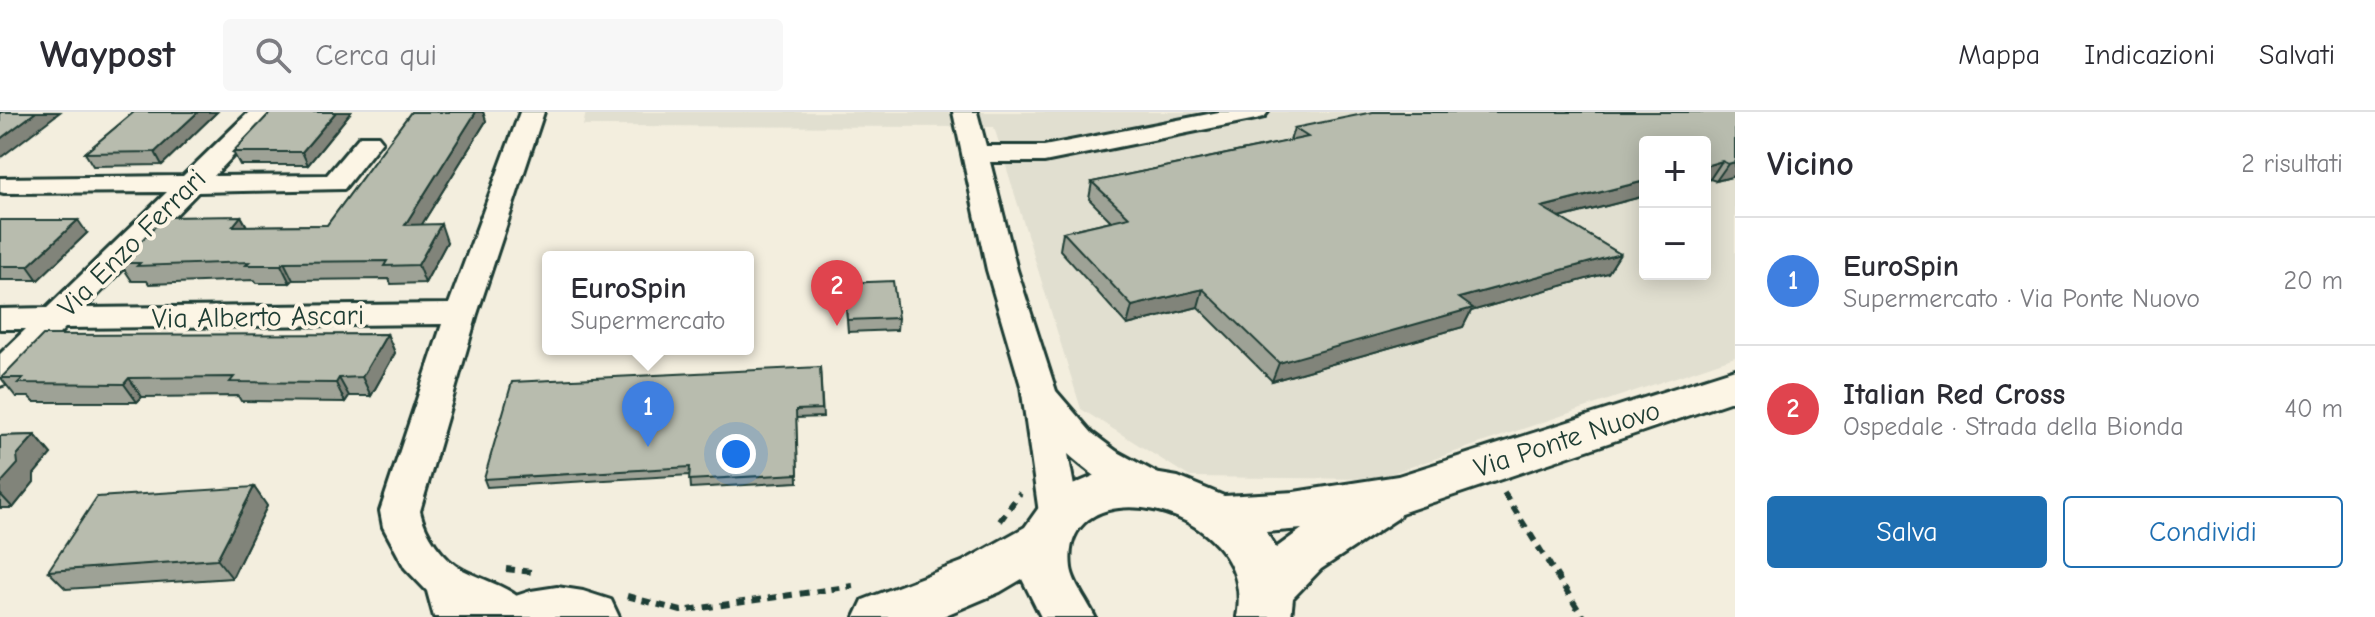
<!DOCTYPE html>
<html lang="it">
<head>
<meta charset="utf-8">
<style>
  :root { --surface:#fff; --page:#f7f7f7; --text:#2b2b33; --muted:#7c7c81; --line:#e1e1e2; --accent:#1f6fb2 }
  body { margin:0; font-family:"Comic Neue",sans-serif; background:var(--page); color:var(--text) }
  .controls { position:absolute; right:24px; top:24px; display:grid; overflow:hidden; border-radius:8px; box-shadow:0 4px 20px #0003 }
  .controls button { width:72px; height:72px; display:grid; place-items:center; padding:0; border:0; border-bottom:2px solid var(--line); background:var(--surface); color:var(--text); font:40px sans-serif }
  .you { position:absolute; left:736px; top:342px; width:28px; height:28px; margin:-20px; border:6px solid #fff; border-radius:50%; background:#1a73e8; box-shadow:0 0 0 12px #1a73e833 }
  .badge { display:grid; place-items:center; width:52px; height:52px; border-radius:50%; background:var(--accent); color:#fff; font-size:26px; font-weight:700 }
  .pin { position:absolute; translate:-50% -66px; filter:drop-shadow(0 2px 4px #0008) }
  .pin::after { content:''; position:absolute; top:42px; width:28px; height:24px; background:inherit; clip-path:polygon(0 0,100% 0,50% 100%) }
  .popup { position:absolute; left:542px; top:139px; width:212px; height:104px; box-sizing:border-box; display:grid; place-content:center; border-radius:8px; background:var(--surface); filter:drop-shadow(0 2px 6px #0005); font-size:26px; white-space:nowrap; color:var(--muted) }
  .popup b { font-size:30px; color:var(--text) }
  .popup::after { content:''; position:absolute; left:50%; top:100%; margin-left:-16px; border:16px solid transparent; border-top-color:var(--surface) }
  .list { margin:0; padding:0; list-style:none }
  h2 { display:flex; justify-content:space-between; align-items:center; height:104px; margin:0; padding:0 32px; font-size:34px }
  h2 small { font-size:26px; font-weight:400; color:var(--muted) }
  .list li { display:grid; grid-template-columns:52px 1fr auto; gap:24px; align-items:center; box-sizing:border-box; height:128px; padding:0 32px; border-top:2px solid var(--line) }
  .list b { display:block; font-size:30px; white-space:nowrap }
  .list p { margin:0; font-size:26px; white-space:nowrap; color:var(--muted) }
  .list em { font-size:26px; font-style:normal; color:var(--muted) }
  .actions { display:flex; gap:16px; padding:24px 32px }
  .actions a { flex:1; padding:18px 0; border:2px solid var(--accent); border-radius:8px; text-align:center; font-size:28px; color:var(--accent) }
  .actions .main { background:var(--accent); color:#fff }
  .icon { flex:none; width:44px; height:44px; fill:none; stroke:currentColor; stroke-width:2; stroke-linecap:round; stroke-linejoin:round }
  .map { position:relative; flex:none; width:1735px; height:505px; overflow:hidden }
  header { display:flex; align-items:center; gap:48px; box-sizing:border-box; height:112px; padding:0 40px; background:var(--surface); border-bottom:2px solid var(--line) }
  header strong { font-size:38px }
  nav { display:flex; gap:44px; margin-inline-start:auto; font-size:28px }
  .search { width:560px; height:72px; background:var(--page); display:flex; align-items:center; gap:20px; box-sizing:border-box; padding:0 28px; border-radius:8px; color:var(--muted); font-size:30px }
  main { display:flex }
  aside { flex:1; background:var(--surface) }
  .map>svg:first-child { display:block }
  .built { fill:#e1dfd0; fill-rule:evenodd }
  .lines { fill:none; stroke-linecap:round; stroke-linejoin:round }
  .minor-casing { stroke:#1f3d34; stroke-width:6 }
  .tertiary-casing { stroke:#1f3d34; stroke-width:6 }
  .path { stroke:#1f3d34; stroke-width:6; stroke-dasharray:9 7; stroke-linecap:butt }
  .minor { fill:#fcf5e5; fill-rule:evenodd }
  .tertiary { fill:#fcf5e5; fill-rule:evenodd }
  .wall { fill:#9ea296; stroke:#1f3d34; stroke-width:2 }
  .shaded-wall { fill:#81847a; stroke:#1f3d34; stroke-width:2 }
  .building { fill:#b8bcae; stroke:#1f3d34; stroke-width:2 }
  .labels { text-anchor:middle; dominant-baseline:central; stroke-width:8; stroke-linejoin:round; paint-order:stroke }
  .street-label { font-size:28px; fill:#1f3d34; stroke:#fcf5e5 }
</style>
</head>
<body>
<header>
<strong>Waypost</strong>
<div class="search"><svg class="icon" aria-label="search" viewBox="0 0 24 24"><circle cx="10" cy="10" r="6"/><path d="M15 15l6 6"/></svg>Cerca qui</div>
<nav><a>Mappa</a><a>Indicazioni</a><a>Salvati</a></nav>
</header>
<main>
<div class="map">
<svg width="1735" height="505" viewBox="0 0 1735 505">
  <rect width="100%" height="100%" fill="#f3eede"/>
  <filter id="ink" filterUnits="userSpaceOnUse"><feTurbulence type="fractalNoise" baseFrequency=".0125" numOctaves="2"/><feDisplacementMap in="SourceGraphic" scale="16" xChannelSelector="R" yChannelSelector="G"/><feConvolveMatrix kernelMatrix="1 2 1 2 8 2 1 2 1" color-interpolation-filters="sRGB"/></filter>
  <g filter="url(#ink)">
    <!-- built -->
    <path class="built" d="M 586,0 L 1735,0 L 1735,245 L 1375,367 L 1190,365 L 1081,297 L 994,15 L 583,14 ZM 1645,30 L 1705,30 L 1705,162 L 1645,162 Z"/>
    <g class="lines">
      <defs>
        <path id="minor" d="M 249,0 L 275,0 L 214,64 L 327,63 L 360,24 L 378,24 L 382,29 L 344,77 L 198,80 L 85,196 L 449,192 L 520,0 L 544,0 L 477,202 L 420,399 C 425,421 442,447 463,458 C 490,472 520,476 534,505 L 434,505 L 427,479 L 405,456 L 383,415 L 380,399 L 442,212 L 65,216 L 12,270 L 0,274 L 0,242 L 26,217 L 0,217 L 0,197 L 47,196 L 167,80 L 4,81 L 0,80 L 0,66 L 183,64 Z
          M 953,0 L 977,0 L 986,34 L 1044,34 L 1219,0 L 1268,0 L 1264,5 L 1256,7 L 1044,50 L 990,50 L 1017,158 L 1056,279 L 1092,321 L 1116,339 L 1162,364 L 1167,375 L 1162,386 C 1131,395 1091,362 1068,342 L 1079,401 L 1073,412 L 1059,417 L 1045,412 L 1039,401 L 1021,274 L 987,158 Z"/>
        <path id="tertiary" d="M 1735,257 L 1735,288 L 1401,401 L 1398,406 L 1321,457 L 1293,486 L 1291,505 L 1237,505 C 1259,392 1058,351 1071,456 C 1073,471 1088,490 1095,505 L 1041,505 L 1022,467 L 1000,480 L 941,505 L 855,505 L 863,488 L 962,450 L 1025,415 L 1047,384 L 1096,363 L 1136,358 L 1178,365 L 1224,384 L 1294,380 L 1398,364 ZM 1302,417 L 1276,436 L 1266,420 Z
          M 557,475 L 583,479 L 611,488 L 619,505 L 495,505 L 503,488 L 531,479 Z"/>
      </defs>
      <!-- minor casing -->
      <use href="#minor" class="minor-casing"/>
      <!-- tertiary casing -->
      <use href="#tertiary" class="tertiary-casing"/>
      <!-- path -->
      <path class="path" d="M 1504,381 L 1583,505
        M 1000,409 L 1020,381
        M 506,457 L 532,460
        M 627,484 L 681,499 L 853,474"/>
      <!-- minor -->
      <use href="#minor" class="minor"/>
      <!-- tertiary -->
      <use href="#tertiary" class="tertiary"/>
    </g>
    <!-- wall -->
    <path class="wall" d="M 134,0 L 217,0 L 162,53 L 93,54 L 85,41 Z
      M 271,0 L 351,0 L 308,53 L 240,53 L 233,40 Z
      M 411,0 L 483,0 L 486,9 L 422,112 L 447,130 L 425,171 L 391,172 L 389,167 L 293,168 L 290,171 L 256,171 L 254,168 L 149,172 L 147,169 L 132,169 L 120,151 L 241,104 L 247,114 L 327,113 Z
      M 1735,0 L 1735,64 L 1716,69 L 1710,67 L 1560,106 L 1620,142 L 1608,161 L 1471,199 L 1463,215 L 1272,269 L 1198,195 L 1127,213 L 1060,138 L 1063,120 L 1111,109 L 1089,87 L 1092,70 L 1290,29 L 1294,16 Z
      M 0,109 L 87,121 L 38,168 L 0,168 Z
      M 845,183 L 898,206 L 897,218 L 848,220 Z
      M 387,222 L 395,241 L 371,284 L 349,284 L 345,290 L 241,289 L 238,284 L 142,285 L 137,290 L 34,290 L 29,285 L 16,285 L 1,266 Z
      M 820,255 L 823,305 L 796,306 L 798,370 L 691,376 L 690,363 L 487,375 L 484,367 Z
      M 35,323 L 51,342 L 34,362 L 34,370 L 13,396 L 0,396 L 0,324 Z
      M 254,375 L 267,394 L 232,466 L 66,477 L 48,459 Z"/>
    <!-- shaded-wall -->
    <path class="shaded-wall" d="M 36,0 L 60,0 L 0,46 L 0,27 Z
      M 198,0 L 217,0 L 162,53 L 155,40 Z
      M 336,0 L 351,0 L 308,53 L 302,40 Z
      M 476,0 L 483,0 L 486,9 L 411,130 L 405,113 Z
      M 1722,49 L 1710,67 L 1705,68 L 1705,54 Z
      M 1735,50 L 1735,64 L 1716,69 L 1728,52 Z
      M 1645,69 L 1645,84 L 1532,113 L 1542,95 Z
      M 241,104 L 251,122 L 233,114 Z
      M 78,108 L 87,121 L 38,168 L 28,154 Z
      M 441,112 L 447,130 L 425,171 L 418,153 Z
      M 1620,142 L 1608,161 L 1471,199 L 1463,215 L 1272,269 L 1279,251 L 1459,186 Z
      M 284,150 L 293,168 L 290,171 L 281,153 Z
      M 1203,177 L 1198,195 L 1127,213 L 1132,194 Z
      M 387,222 L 395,241 L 371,284 L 362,265 Z
      M 129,266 L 142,285 L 137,290 L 124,272 Z
      M 339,266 L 349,284 L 345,290 L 336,271 Z
      M 35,323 L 51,342 L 34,362 L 34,370 L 13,396 L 0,382 L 0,372 L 17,343 Z
      M 254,375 L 267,394 L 232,466 L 217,447 Z"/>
    <!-- building -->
    <path class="building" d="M 0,0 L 36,0 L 0,27 Z
      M 134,0 L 198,0 L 155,40 L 85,41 Z
      M 271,0 L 336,0 L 302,40 L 233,40 Z
      M 411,0 L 476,0 L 405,113 L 441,112 L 418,153 L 384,154 L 387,149 L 284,150 L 281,153 L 246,153 L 249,150 L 137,154 L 140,151 L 120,151 L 164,105 L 241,104 L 233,114 L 327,113 Z
      M 1373,0 L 1735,0 L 1735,50 L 1728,52 L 1722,49 L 1705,54 L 1705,30 L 1645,30 L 1645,69 L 1542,95 L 1620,142 L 1459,186 L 1473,196 L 1279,251 L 1203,177 L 1132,194 L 1063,120 L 1129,105 L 1092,70 L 1308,25 L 1294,16 Z
      M 0,108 L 78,108 L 28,154 L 0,154 Z
      M 893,169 L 898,206 L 847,208 L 845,171 Z
      M 387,222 L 362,265 L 339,266 L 336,271 L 230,270 L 234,265 L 129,266 L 124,272 L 18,271 L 23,266 L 1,266 L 43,223 Z
      M 820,255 L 822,297 L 796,298 L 798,362 L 689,368 L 690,355 L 484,367 L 512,270 Z
      M 35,323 L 17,343 L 18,352 L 0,372 L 0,324 Z
      M 254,375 L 217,447 L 48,459 L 97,385 Z"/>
  </g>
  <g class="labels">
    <!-- street labels -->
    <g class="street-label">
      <text transform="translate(132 131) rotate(-45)">Via Enzo Ferrari</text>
      <text transform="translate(258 205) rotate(-1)">Via Alberto Ascari</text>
      <text transform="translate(1567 327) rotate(-18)">Via Ponte Nuovo</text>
    </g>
  </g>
</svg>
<div class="controls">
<button>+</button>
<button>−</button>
</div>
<div class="you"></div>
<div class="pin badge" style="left:648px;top:335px;background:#3f7fe0">1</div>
<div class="popup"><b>EuroSpin</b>Supermercato</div>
<div class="pin badge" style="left:837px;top:214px;background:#e0444e">2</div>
</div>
<aside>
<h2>Vicino<small>2 risultati</small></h2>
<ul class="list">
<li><span class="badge" style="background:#3f7fe0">1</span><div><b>EuroSpin</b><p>Supermercato · Via Ponte Nuovo</p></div><em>20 m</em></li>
<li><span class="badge" style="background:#e0444e">2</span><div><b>Italian Red Cross</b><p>Ospedale · Strada della Bionda</p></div><em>40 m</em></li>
</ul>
<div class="actions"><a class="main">Salva</a><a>Condividi</a></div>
</aside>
</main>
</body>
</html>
